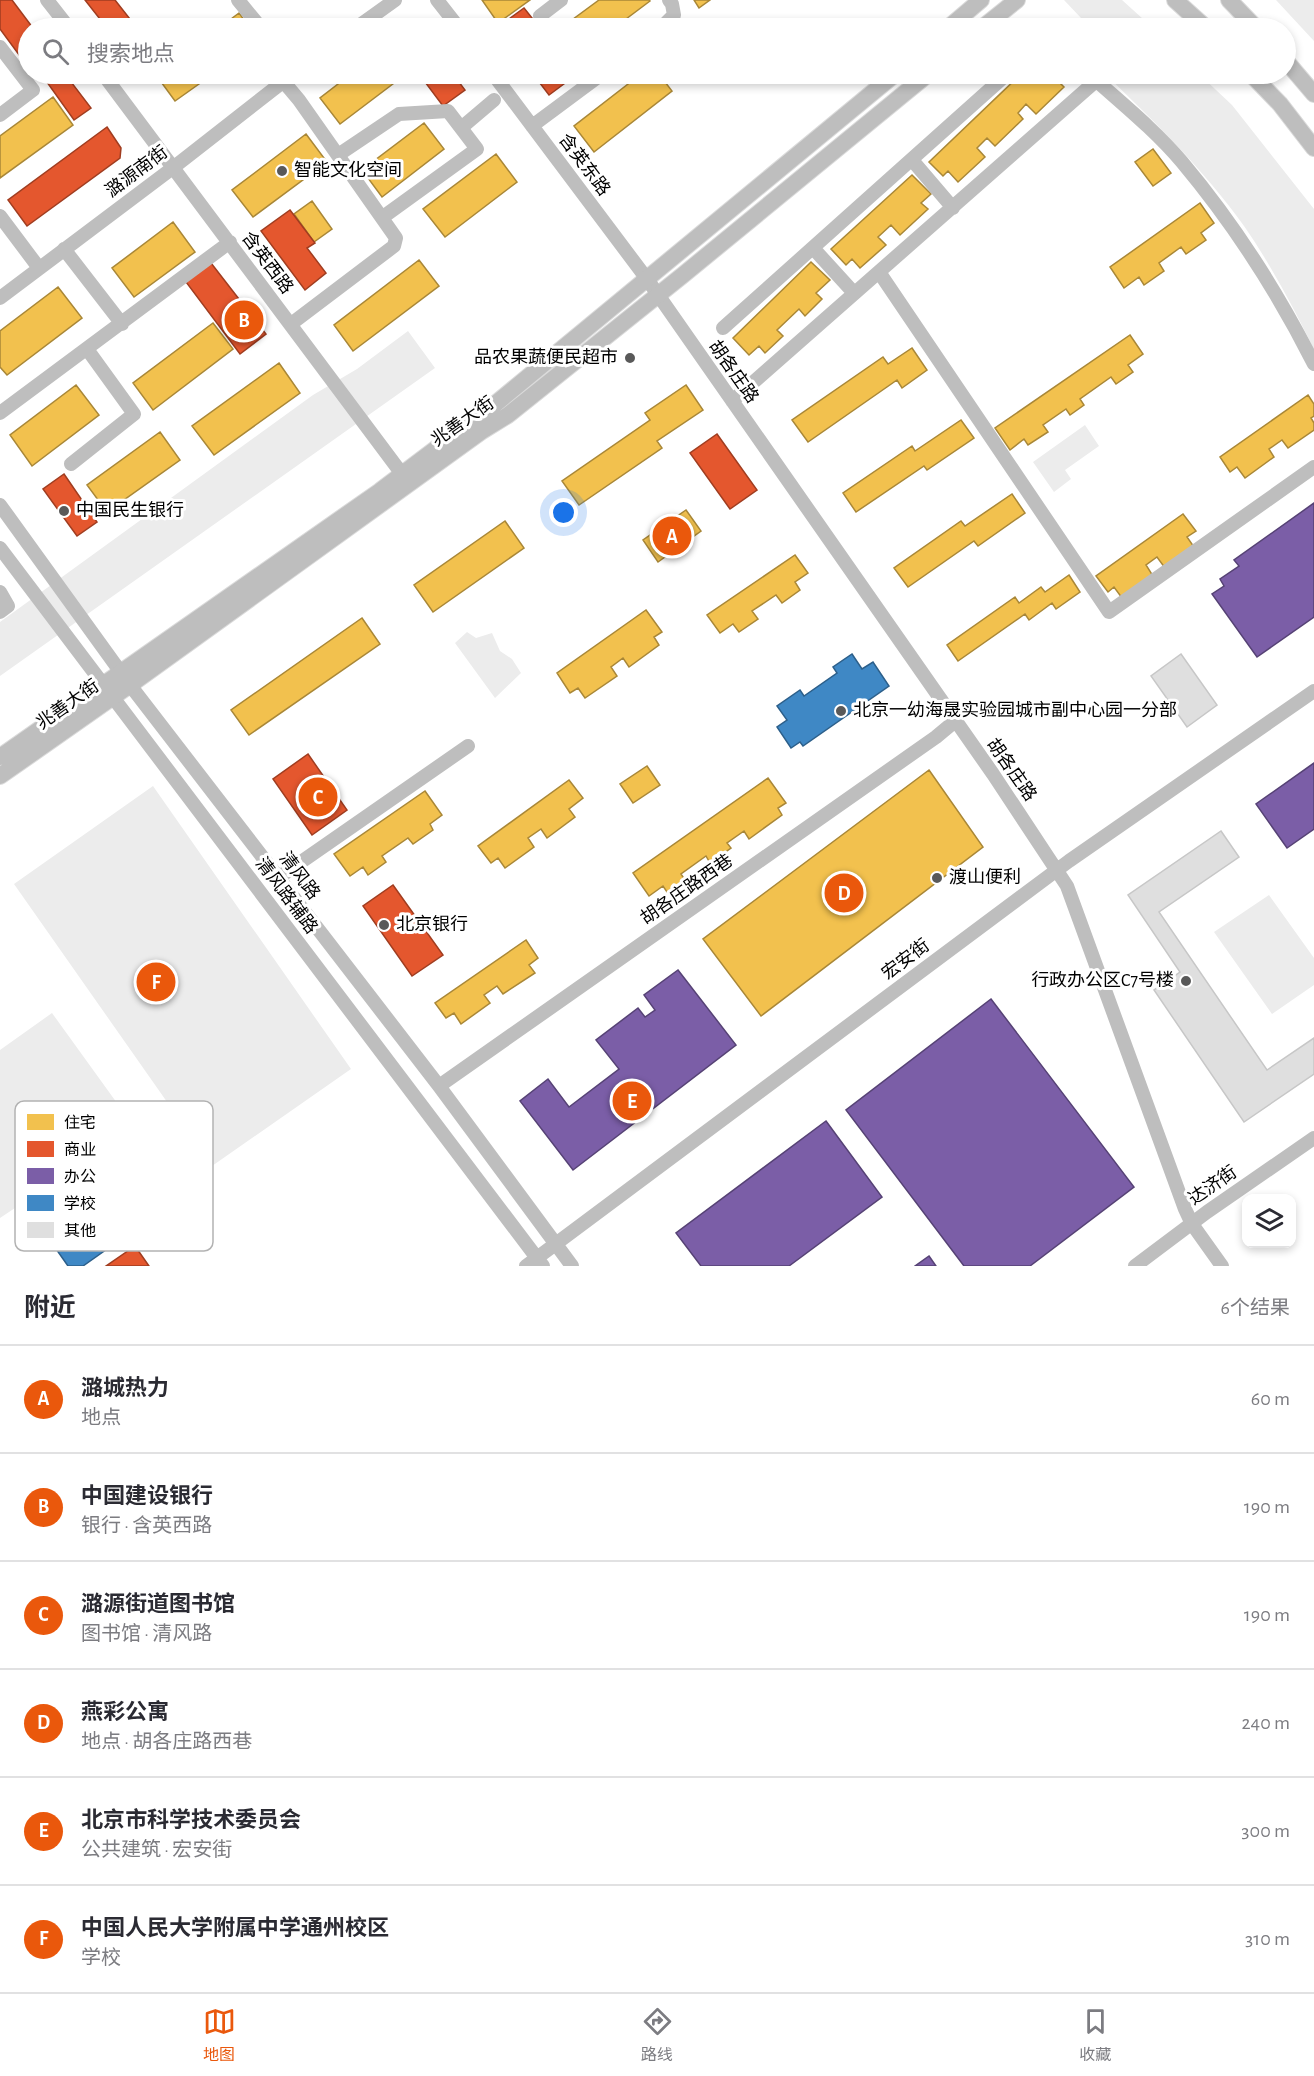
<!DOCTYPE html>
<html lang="zh">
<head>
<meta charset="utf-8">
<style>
  :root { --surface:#fff; --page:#f2f2f3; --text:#2b2b33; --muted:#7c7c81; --line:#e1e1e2; --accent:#ea580c }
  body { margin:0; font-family:"Alegreya Sans","Noto Sans SC",sans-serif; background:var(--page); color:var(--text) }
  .controls { position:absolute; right:18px; bottom:18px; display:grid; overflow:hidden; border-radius:12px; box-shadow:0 3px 9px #0003 }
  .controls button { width:54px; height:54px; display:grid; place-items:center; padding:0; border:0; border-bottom:2px solid var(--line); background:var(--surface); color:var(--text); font:30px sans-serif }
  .you { position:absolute; left:564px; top:513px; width:21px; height:21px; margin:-15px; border:4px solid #fff; border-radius:50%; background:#1a73e8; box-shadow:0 0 0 9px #1a73e833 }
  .badge { display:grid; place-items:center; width:39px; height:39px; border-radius:50%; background:var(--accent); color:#fff; font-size:20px; font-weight:700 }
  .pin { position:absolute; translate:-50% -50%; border:3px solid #fff; box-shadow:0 2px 6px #0006 }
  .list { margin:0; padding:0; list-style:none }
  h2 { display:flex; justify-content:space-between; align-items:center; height:78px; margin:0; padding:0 24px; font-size:26px }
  h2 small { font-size:20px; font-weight:400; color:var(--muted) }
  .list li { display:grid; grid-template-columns:39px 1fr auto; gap:18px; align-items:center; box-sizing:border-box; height:108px; padding:0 24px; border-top:2px solid var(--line) }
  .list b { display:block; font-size:22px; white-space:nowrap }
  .list p { margin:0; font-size:20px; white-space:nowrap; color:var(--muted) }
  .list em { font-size:20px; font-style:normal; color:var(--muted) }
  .icon { flex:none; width:33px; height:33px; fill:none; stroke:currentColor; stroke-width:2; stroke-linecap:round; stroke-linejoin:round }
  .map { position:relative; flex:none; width:1314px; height:1266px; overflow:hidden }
  .search { position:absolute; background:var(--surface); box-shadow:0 3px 9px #0003; left:18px; right:18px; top:18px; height:66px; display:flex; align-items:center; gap:15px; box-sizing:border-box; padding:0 21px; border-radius:33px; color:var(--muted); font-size:22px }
  .sheet { height:726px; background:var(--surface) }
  nav { display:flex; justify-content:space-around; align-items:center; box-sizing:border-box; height:84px; border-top:2px solid var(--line); background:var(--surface); font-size:16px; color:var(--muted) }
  nav a { display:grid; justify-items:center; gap:3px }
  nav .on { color:var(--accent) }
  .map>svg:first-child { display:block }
  .green { fill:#ececec }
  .homes { fill:#f2c14e; stroke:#a98737; stroke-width:1.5 }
  .shops { fill:#e4572e; stroke:#a03d20; stroke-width:1.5 }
  .offices { fill:#7b5ea7; stroke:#564275; stroke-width:1.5 }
  .schools { fill:#3f88c5; stroke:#2c5f8a; stroke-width:1.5 }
  .building { fill:#dfdfdf; stroke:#c7c7c7; stroke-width:1.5 }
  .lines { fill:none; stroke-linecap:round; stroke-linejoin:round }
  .major-casing { stroke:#dbdbdb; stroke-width:18 }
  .minor { stroke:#bebebe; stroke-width:14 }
  .major { stroke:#bebebe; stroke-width:16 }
  .poi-dot { fill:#595959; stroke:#fff; stroke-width:2 }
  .labels { text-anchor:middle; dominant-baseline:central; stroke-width:6; stroke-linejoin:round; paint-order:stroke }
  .street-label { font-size:18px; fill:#000; stroke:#fff }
  .poi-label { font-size:18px; fill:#000; stroke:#fff; text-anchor:start }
  .key { fill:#fff; stroke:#b2b2b2; stroke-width:1.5 }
  .key-label { font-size:16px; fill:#000 }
</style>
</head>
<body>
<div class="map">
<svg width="1314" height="1266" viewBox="0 0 1314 1266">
  <rect width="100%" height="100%" fill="#fff"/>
  <!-- green -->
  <path class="green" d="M 1064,0 L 1122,0 L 1153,28 L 1055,28 L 1051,25 L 1081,18 Z
    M 1276,0 L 1314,0 L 1314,41 Z
    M 1105,74 L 1199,74 L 1232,105 L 1314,209 L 1314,349 C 1293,307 1271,265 1244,226 C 1204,170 1154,121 1105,74 Z
    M 408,331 L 435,368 L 0,676 L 0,622 L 313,395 L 357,369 Z
    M 1085,425 L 1099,446 L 1065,470 L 1071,479 L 1054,492 L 1033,462 Z
    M 467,632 L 476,638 L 492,633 L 500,651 L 512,659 L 521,673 L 495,698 L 455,643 Z
    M 153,786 L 351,1069 L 212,1166 L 14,884 Z
    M 1269,895 L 1314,958 L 1314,985 L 1272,1014 L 1214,932 Z
    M 52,1013 L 135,1128 L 0,1218 L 0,1050 Z"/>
  <!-- homes -->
  <path class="homes" d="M 482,0 L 530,0 L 498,23 Z
    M 599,0 L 649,0 L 650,1 L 614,28 L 561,28 Z
    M 694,0 L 710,0 L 699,8 Z
    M 239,13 L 250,28 L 219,28 Z
    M 158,74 L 213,74 L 175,101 L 156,75 Z
    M 351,74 L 406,74 L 340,124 L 320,98 Z
    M 641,74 L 659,74 L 672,91 L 594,152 L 574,126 Z
    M 1021,74 L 1064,74 L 1057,80 L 1064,87 L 1036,114 L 1026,104 L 1018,113 L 1023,119 L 995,146 L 987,138 L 977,148 L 985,157 L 958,182 L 948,171 L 943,176 L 929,162 Z
    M 53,97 L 73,125 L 0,178 L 0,136 Z
    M 424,123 L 444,149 L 382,197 L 362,170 Z
    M 306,134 L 327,162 L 253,217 L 232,190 Z
    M 1153,149 L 1171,173 L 1153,186 L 1135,162 Z
    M 496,154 L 517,182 L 445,237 L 423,209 Z
    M 912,175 L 931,194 L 921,203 L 928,209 L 900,235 L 891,225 L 878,237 L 886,245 L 860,268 L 852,259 L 846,265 L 831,249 Z
    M 312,201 L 332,229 L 314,242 L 294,214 Z
    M 1200,203 L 1214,223 L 1201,233 L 1206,240 L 1186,254 L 1181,247 L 1159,263 L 1164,271 L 1144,285 L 1139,277 L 1124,288 L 1110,267 Z
    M 173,222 L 195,252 L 134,297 L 112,268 Z
    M 419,260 L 439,286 L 353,351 L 334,325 Z
    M 811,262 L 830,280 L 816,293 L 822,299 L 805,316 L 799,309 L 777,330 L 783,336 L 765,353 L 759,346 L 749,355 L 733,338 Z
    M 58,287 L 82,318 L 7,375 L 0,367 L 0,331 Z
    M 213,323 L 233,349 L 153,410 L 133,383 Z
    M 1130,335 L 1143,354 L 1128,365 L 1133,372 L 1116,384 L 1111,377 L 1080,399 L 1084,405 L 1070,415 L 1066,409 L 1043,425 L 1048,432 L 1028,445 L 1024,439 L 1010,450 L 995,428 Z
    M 912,348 L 927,370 L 902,388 L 897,380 L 808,442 L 792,420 L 883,357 L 888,364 Z
    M 279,363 L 300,393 L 214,455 L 192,426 Z
    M 76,385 L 99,415 L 32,466 L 10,435 Z
    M 686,385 L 703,410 L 657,441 L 662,448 L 579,505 L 562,481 L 650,420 L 645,413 Z
    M 1308,395 L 1314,404 L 1314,416 L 1311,418 L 1314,423 L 1314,430 L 1288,448 L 1282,440 L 1269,449 L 1274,457 L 1245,478 L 1237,467 L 1230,472 L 1220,457 Z
    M 961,420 L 974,438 L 927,470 L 924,466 L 856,512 L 843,493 L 912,446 L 915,451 Z
    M 160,432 L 180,460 L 107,512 L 87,485 Z
    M 1012,494 L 1025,513 L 978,546 L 974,541 L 908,587 L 894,568 L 961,521 L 965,526 Z
    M 686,510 L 701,531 L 658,562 L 643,540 Z
    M 1183,514 L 1196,531 L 1187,537 L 1194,547 L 1165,568 L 1157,557 L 1146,565 L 1153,576 L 1122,598 L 1114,587 L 1108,592 L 1096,576 Z
    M 505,521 L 524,548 L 433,612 L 414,585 Z
    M 795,555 L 808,573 L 795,582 L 800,590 L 782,603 L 776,595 L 752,611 L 758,619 L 739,632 L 733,624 L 720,633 L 707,615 Z
    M 1069,575 L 1080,592 L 1056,609 L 1052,603 L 1029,620 L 1025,614 L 958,661 L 947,645 L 1015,597 L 1019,603 L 1041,587 L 1045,592 Z
    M 646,610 L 662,632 L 654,637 L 659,645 L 629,667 L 623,658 L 611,667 L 617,676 L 585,698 L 578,688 L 570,693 L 557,673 Z
    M 362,618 L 380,644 L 249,735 L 231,710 Z
    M 647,766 L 660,785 L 633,803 L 620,784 Z
    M 929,770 L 983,847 L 761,1016 L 703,939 Z
    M 768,778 L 786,803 L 778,808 L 782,815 L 749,839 L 744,831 L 727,843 L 731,848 L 710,863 L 706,856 L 681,874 L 685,880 L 667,892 L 663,886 L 649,896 L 633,873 Z
    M 569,780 L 583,798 L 569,809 L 575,817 L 547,838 L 541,829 L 528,838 L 534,847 L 505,868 L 498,858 L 491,863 L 478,846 Z
    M 425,791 L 442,815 L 430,824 L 433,830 L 413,844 L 408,838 L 382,856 L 386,862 L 368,875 L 363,867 L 350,876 L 334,854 Z
    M 526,940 L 538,958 L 529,965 L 535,973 L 503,994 L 497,986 L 484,995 L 490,1003 L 461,1024 L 454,1013 L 446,1018 L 435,1003 Z"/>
  <!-- shops -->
  <path class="shops" d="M 0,0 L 12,0 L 33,28 L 28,28 L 28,67 L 0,29 Z
    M 85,0 L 115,0 L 137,28 L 107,28 Z
    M 524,8 L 540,28 L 499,28 L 498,27 Z
    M 50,74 L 65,74 L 91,108 L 74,120 L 44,78 Z
    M 437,74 L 453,74 L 465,90 L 443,106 L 425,82 Z
    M 533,74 L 575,74 L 576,75 L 549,95 Z
    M 107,127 L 121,148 L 120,158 L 27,226 L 8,200 Z
    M 290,210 L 315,243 L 307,248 L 326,273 L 305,290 L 261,231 Z
    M 211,263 L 266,334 L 240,354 L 186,282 Z
    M 717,434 L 757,490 L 730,509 L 690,453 Z
    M 64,474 L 97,522 L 77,536 L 43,489 Z
    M 308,754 L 347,810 L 312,835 L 273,779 Z
    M 393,885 L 443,955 L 412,976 L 363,906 Z
    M 135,1246 L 149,1266 L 106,1266 Z"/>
  <!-- offices -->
  <path class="offices" d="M 1314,503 L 1314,617 L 1257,657 L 1212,594 L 1224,586 L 1220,579 L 1239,566 L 1234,560 Z
    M 1314,763 L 1314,829 L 1287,848 L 1256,804 Z
    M 678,970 L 736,1045 L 573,1170 L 520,1101 L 548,1079 L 569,1107 L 619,1069 L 596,1040 L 638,1008 L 645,1017 L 655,1010 L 644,995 Z
    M 991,999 L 1134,1187 L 1030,1266 L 964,1266 L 846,1110 Z
    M 826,1121 L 882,1197 L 789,1266 L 701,1266 L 676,1233 Z
    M 929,1256 L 936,1266 L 915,1266 Z"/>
  <!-- schools -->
  <path class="schools" d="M 852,654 L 862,669 L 873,662 L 889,686 L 803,746 L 800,742 L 791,748 L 777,727 L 787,720 L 777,706 L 800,690 L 804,696 L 837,673 L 833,667 Z
    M 175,1150 L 199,1184 L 83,1266 L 68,1266 L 49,1239 Z"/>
  <!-- building -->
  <path class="building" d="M 1181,654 L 1217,705 L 1187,727 L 1151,676 Z
    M 1221,831 L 1239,857 L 1159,912 L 1267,1070 L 1314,1038 L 1314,1074 L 1244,1122 L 1154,990 L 1180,972 L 1128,895 Z"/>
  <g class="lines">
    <defs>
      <path id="major" d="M 1175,0 L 1206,28
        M 1229,0 L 1256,28
        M 948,28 L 981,0
        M 982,28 L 1017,0
        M 1286,61 L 1314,94
        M 1251,74 L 1280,104 L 1314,148
        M 0,757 L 380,491 L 494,405 L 895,74
        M 0,776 L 130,685 L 482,431 L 508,415 L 683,275 L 928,74"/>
    </defs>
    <!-- major casing -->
    <use href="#major" class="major-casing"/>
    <!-- minor -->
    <path class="minor" d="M 47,0 L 69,28
      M 238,0 L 261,28
      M 437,0 L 459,28
      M 540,16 L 561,0
      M 356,28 L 395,0
      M 661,28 L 674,15 L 672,4 L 669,0
      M 0,47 L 33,90 L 0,115
      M 103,74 L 402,474
      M 493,74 L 647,279 L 993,774 L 1067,886 L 1185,1209 L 1192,1224 L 1222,1266
      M 1089,74 C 1120,102 1154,129 1182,162 C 1234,224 1277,291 1314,364
      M 283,81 L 299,100 L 396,238 L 394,246 L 291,324
      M 532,126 L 602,74
      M 338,155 L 399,114 L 448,111 L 461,128 L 494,100
      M 912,160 L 953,208
      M 0,216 L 39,268
      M 383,217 L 477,149 L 461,128
      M 813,248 L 854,293
      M 64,249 L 122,324
      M 879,272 L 1109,612 L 1314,467
      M 0,298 L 174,167 L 293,74
      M 723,328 L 1007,74
      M 732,401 L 1097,80
      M 0,413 L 230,242
      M 71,464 L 134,414 L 87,349
      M 0,505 L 130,685 L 439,1086 L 572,1266
      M 0,548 L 543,1266
      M 0,592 L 8,606 L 0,612
      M 278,878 L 468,746
      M 439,1086 L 936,737 L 954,722
      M 526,1266 L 1069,861 L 1314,691
      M 1135,1266 L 1207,1212 L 1314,1138"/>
    <!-- major -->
    <use href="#major" class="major"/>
  </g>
  <!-- markers -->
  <g class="poi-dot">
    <circle cx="282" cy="171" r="6"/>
    <circle cx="630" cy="358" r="6"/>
    <circle cx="64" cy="511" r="6"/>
    <circle cx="841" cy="711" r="6"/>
    <circle cx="937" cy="878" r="6"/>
    <circle cx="384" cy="925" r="6"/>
    <circle cx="1186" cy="981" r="6"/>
  </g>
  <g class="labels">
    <!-- street labels -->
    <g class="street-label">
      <text transform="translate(584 165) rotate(53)">含英东路</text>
      <text transform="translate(137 172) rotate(-37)">潞源南街</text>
      <text transform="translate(267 263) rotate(53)">含英西路</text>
      <text transform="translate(733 372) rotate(55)">胡各庄路</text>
      <text transform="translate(463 422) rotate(-35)">兆善大街</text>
      <text transform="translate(68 705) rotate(-35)">兆善大街</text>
      <text transform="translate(1011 770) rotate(55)">胡各庄路</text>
      <text transform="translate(299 876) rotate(53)">清风路</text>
      <text transform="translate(687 890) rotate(-35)">胡各庄路西巷</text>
      <text transform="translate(286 896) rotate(53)">清风路辅路</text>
      <text transform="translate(906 960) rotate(-37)">宏安街</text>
      <text transform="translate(1213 1186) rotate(-35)">达济街</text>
    </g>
    <!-- poi labels -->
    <g class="poi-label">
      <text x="294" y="171">智能文化空间</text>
      <text x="618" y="358" text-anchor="end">品农果蔬便民超市</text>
      <text x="76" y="511">中国民生银行</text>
      <text x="853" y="711">北京一幼海晟实验园城市副中心园一分部</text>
      <text x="949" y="878">渡山便利</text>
      <text x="396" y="925">北京银行</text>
      <text x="1174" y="981" text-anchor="end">行政办公区C7号楼</text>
    </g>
  </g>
  <!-- legend -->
  <rect x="15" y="1101" width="198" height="150" rx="9" class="key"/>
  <rect x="27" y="1114" width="27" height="16" fill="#f2c14e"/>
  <rect x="27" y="1141" width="27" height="16" fill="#e4572e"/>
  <rect x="27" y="1168" width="27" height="16" fill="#7b5ea7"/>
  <rect x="27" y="1195" width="27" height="16" fill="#3f88c5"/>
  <rect x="27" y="1222" width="27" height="16" fill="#dfdfdf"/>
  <g class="key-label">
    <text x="64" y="1128">住宅</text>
    <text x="64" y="1155">商业</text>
    <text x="64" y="1182">办公</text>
    <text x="64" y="1209">学校</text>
    <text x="64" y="1236">其他</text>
  </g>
</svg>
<div class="controls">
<button><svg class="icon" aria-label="layers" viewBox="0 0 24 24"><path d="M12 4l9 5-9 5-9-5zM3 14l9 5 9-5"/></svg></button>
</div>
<div class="you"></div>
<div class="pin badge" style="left:672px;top:536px">A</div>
<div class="pin badge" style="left:244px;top:320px">B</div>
<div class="pin badge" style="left:318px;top:797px">C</div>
<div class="pin badge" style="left:844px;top:893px">D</div>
<div class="pin badge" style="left:632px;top:1101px">E</div>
<div class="pin badge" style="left:156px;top:982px">F</div>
<div class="search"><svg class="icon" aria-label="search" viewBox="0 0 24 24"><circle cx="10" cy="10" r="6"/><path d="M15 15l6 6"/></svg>搜索地点</div>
</div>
<section class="sheet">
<h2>附近<small>6个结果</small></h2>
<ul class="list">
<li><span class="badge">A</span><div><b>潞城热力</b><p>地点</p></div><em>60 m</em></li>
<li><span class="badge">B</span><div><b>中国建设银行</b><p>银行 · 含英西路</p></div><em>190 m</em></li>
<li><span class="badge">C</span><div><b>潞源街道图书馆</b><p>图书馆 · 清风路</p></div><em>190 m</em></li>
<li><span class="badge">D</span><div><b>燕彩公寓</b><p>地点 · 胡各庄路西巷</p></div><em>240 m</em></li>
<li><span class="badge">E</span><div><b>北京市科学技术委员会</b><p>公共建筑 · 宏安街</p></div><em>300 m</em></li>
<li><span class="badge">F</span><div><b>中国人民大学附属中学通州校区</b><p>学校</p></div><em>310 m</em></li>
</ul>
</section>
<nav>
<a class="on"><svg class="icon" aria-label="map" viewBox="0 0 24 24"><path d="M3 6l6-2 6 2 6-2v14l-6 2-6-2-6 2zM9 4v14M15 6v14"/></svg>地图</a>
<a><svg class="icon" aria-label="directions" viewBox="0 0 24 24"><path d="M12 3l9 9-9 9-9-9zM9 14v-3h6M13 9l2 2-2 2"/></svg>路线</a>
<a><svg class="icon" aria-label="saved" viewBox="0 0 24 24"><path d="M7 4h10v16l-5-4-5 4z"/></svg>收藏</a>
</nav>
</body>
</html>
